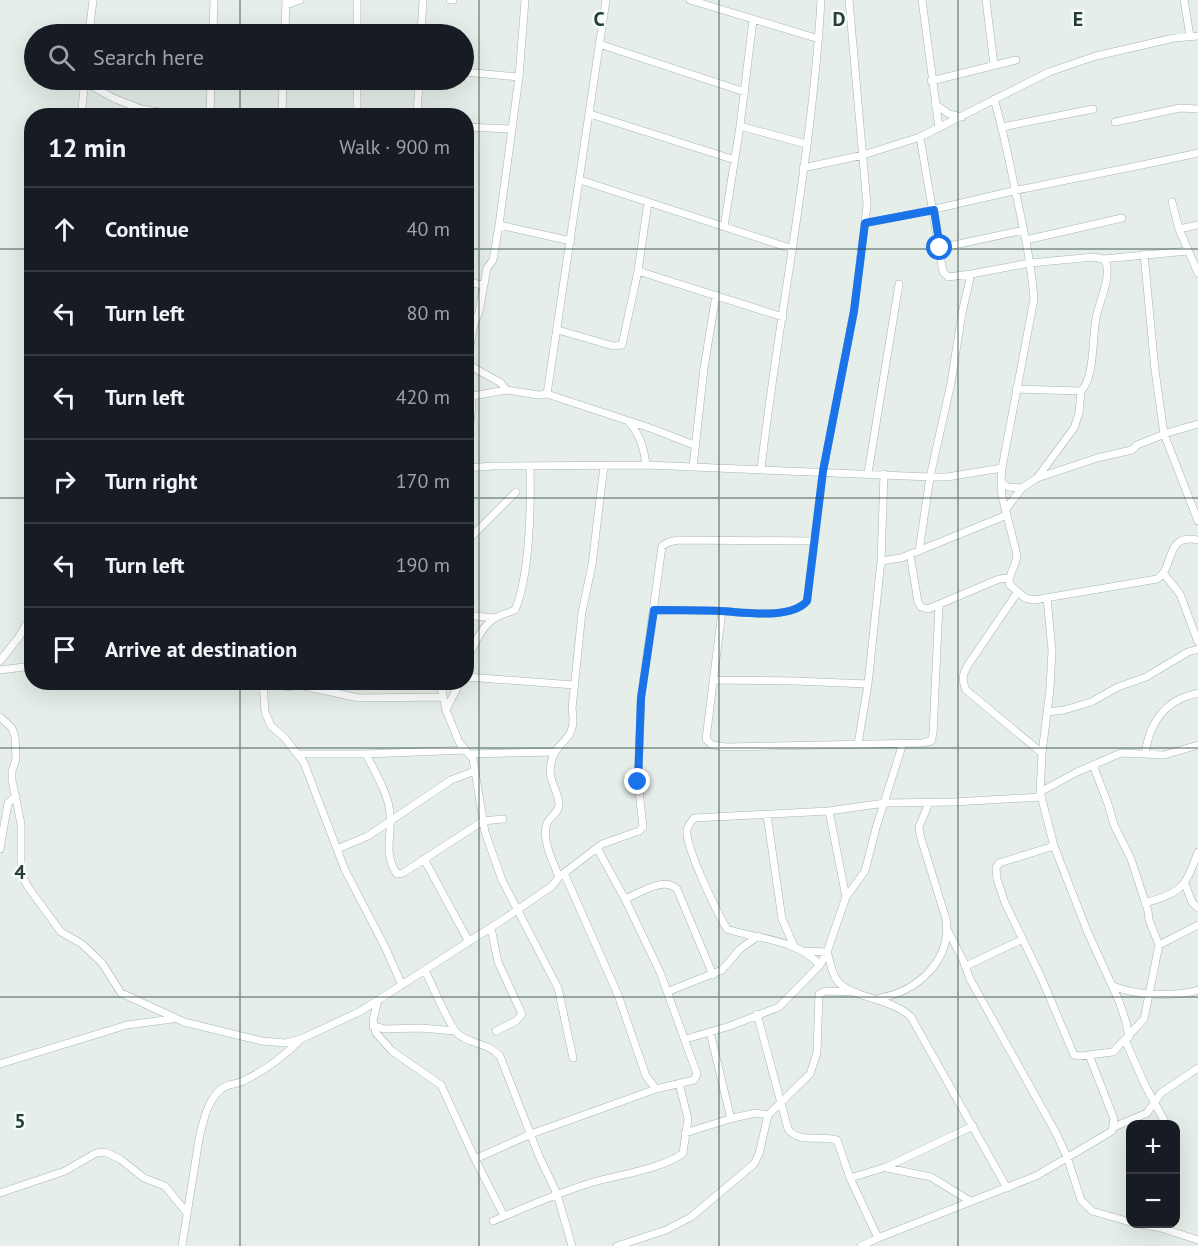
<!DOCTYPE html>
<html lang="en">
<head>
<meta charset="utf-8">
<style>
  :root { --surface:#171b24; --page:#242831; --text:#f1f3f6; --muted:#9ea1a6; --line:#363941 }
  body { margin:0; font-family:"PT Sans",sans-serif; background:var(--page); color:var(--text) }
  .controls { position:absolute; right:18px; bottom:18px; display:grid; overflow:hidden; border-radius:12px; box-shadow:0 6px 24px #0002 }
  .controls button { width:54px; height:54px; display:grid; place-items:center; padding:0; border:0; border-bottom:2px solid var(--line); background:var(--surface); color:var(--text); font:30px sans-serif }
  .stop { position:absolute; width:18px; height:18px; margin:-14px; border:4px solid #1a73e8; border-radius:50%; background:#fff }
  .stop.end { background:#1a73e8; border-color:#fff; box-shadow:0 2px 6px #0008 }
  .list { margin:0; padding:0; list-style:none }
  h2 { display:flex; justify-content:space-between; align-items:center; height:78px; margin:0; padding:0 24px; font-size:26px }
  h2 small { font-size:20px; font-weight:400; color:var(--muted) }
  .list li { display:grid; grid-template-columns:39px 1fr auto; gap:18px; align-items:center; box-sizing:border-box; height:84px; padding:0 24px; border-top:2px solid var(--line) }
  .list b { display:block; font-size:22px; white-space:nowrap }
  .list em { font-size:20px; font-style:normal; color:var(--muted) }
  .icon { flex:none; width:33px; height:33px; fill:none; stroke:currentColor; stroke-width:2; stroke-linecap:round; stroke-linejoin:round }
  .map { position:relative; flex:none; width:1198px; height:1246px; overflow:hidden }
  .search { position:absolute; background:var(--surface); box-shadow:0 6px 24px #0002; left:24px; top:24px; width:450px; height:66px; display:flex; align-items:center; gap:15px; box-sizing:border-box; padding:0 21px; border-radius:33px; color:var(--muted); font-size:22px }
  .panel { position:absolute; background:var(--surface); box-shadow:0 6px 24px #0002; left:24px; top:108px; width:450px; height:582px; border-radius:24px }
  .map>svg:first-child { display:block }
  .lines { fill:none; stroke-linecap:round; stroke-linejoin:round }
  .minor-casing { stroke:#a7b6b0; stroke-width:8 }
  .minor { stroke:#fff; stroke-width:7 }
  .route { stroke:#1a73e8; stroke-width:8 }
  .grid { fill:none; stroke:#244036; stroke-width:1.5; stroke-opacity:0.55 }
  .grid-label { font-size:20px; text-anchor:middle; font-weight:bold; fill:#244036; stroke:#f6faf8; stroke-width:5; stroke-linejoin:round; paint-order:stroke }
</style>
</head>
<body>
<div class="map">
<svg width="1198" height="1246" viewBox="0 0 1198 1246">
  <rect width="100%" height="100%" fill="#e5eee9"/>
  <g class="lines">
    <defs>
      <path id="minor" d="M 357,0 L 357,34
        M 450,0 L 453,0
        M 690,0 L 819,39
        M 922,0 L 939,128
        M 986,0 L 994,65
        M 1184,0 L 1190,36
        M 286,5 L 300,0
        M 90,31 L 111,34
        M 89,34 L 93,0
        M 213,34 L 214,0
        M 285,34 L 286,0
        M 421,34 L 423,0
        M 599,44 L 745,92
        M 464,72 L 519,77
        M 931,81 L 1016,60
        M 85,82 L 113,98 L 141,109 L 184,116
        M 994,99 C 1003,129 1009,159 1015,189 C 1023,226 1031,261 1034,299 L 1002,468 L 1001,482 L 1002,496 L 1017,555 C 1016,566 1009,573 1009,584 L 1025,598 L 1034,600 L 1157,579 C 1175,568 1164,533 1198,540
        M 935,104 L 949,114 L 962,117
        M 590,114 L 735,160
        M 81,116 L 85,80
        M 210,116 L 211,80
        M 282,116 L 283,80
        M 357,116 L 357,80
        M 417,116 L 419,80
        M 1115,122 L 1180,108 L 1198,109
        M 740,126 L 806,144
        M 466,127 L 511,129
        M 1002,127 L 1093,109
        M 920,137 L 943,272 L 948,277 L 971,274
        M 803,168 L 863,155 L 920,137 L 1049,72 L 1096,56 L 1174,38 L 1198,36
        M 580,180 L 793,249
        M 1172,202 L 1179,229 L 1198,273
        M 865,223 C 915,215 964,202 1013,191 C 1075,178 1137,167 1198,153
        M 499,225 L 571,241
        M 724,227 L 740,126 L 753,20
        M 1179,229 L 1198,225
        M 1026,240 L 1122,218
        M 940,248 L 1024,230
        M 1144,254 L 1155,370 L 1164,434 L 1198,521
        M 1103,259 L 1188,251
        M 638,271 L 783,317
        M 466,282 L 483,285
        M 558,330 L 613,346 L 622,345 L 638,271 L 648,202
        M 467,364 L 501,383 L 506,390
        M 547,394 L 653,429 L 694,445
        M 472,396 L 506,390 L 539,395 L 547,394 L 606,0
        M 629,422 C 640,435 644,448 646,465
        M 466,458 L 472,406 L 467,364 L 474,323 L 479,312 L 487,268 L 493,260 L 499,225 L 519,77 L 525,0
        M 693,467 L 704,368 L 716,295
        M 466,468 L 493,466 L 646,465 L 930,477 L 947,477 L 1002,468
        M 761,469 C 779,312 812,158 821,0
        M 868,473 L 899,284
        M 884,474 L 881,561 L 901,558 L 1007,515
        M 1037,478 L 1074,428 L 1079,413 L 1081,391
        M 1001,482 L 1008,487 L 1022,488
        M 1005,510 L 1022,488 L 1037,478 L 1097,458 L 1132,450 L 1137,445 L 1170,432 L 1198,424
        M 466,542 L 516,492
        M 919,551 L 930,477 L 951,383 L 962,313 L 971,274 L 1030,263 L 1094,257 L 1103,259 C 1105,262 1107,264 1107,267 C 1109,284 1099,302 1096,318 C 1092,338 1095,377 1081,391 L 1016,389
        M 910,554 L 918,602 L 921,607 L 928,609 L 999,579 L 1009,578
        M 1164,574 L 1180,594 L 1198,642
        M 1017,593 L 968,665 C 962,675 962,680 966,690 L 1042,753
        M 1047,598 L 1052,650 L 1050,689 L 1042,753 L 1040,792 L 1054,846 L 1088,933 L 1119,1001 L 1126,1022 L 1129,1037
        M 654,610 C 676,610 698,610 720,611 C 743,612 791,620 807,601 L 823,471 L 854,311 L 867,205 L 849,0
        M 722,611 L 706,739 L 712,745 L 726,747 L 922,743 L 931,741 L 933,734 L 939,605
        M 466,615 L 494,618
        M 0,661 L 19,637 L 32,614
        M 466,664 C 472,649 479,630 493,619 C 499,615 508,613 515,610 C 530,575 531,506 530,467
        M 0,670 L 32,666
        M 466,677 L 574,685
        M 713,680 L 795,681 L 868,684
        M 263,682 L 265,712 L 271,726 L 284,737 L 304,763 L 345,870 L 385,947 L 402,985
        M 440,682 L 446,710 L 459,742 L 473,759 L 485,832 L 502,880 L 558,988 L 573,1058
        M 261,683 L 291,687 L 294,682
        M 294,684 L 359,698 L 442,697
        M 446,710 L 460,682
        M 1048,712 L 1064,710 L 1091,702 L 1118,687 L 1146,677 L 1188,652 L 1198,649
        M 0,717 L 12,728 L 15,737 L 16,759 L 12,771 L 12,780 L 21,824 L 21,874 L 28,887 L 61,932 L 82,944 L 102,963 L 121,993 L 184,1022 L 262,1041 L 286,1043 L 301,1039 L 361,1011 L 504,919 L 552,886 L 559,877 L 602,844 L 639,831 L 643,827 L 638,782 L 641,698 L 662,546 L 669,542 L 678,540 L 814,541
        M 858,744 L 868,684 L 881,561
        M 298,754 L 366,754 L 466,750
        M 366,754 C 374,770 390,797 390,815 C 392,838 383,853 397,874 L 403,873 L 483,821 L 503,819
        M 470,754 L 555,752
        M 1145,754 C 1148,732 1158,709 1180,699 C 1185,696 1192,695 1198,693
        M 1040,792 L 1077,772 L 1121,753 L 1164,755 L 1198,745
        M 829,811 L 846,897
        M 767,815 L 782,919 L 794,946
        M 1054,846 L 999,863 L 996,868 L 997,879 L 1005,903 L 1041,977 L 1074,1055 L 1080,1056 L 1113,1052 L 1144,1019 L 1159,945 L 1149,920 L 1148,911 L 1131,859 L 1114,825 L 1108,804 L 1093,765
        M 0,849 L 8,803 L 16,796
        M 337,849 L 368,836 L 451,780 L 475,771
        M 424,859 L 469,942
        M 564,873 L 618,995 L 646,1076 L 656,1089 L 694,1080 L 697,1074 L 660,972 L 625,899 L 597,848
        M 559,877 C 553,862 541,839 547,823 C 551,815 559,813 559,804 C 558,789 547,780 551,763 C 556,738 578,743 572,709 L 582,612 L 592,565 L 604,466
        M 1185,884 L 1192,902 L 1198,908
        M 625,899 C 640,893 664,876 677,889 L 713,975
        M 1145,903 C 1183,892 1185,887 1198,852
        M 491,928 L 498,962 L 522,1014 L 516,1021 L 496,1031
        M 948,931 L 963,960 L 970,979 L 1056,1133 L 1067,1157 L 1081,1200 L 1092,1211 L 1130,1222
        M 1159,945 L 1198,925
        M 803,951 L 827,952
        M 827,952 C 830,960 831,971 836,979 C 850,999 891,997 911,1017 L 1007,1188
        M 820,965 C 795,938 759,940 727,929 C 717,912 685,847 687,830 C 688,825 691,822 694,818 L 829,811 L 885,803 L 954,802 L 1041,797
        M 966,966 L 1023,939
        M 425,970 C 431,983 450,1027 458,1034 C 471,1045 487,1042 500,1056 L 539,1156 L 557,1194 L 572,1246
        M 1113,986 C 1138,996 1173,997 1198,990
        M 669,991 L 722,970 L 740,949 L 758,936
        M 880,998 C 918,991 952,960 946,919 L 920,835 L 919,827 L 929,803
        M 378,1000 L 373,1020 L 376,1033 L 392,1051 L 441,1085 L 475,1159 L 504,1216
        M 757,1014 L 788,1129 C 799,1144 821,1135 837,1140 L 850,1178 L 878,1238
        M 373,1026 L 385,1029 L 421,1028 L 455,1031
        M 710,1032 L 730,1115 L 733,1118 L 756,1113 L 768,1115
        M 686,1039 L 730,1026 L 779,1007 L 820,965 L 827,952 L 846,897 L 865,871 L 876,828 L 903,743
        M 1125,1040 L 1145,1085 L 1166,1124
        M 0,1064 L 127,1025 L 172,1019
        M 1114,1127 L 1147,1113 L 1161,1093 L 1198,1068
        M 685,1133 L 733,1118
        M 475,1159 L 531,1134 L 656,1089
        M 887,1168 L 931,1177 L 970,1201
        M 850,1178 L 886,1167 L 973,1126
        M 0,1193 L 65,1171 L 96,1153 L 105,1152 L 120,1159 L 144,1178 L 165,1186 L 187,1213
        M 493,1221 C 524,1208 555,1194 587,1184 C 612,1176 664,1169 683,1153 L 688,1119 L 679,1083
        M 1140,1224 L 1161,1228 L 1198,1240
        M 182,1246 L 199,1139 C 203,1122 207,1101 221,1089 C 228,1083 236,1085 243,1081 C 264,1071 283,1057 299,1041
        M 617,1246 L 666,1230 L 691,1217 L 754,1164 L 759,1154 L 768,1115 L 810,1074 L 817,1053 L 819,994 L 826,991 L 855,992
        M 861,1246 L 878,1238 L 1036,1176 L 1112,1131 L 1114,1119 L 1089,1055"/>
    </defs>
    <!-- minor casing -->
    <use href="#minor" class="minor-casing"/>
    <!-- minor -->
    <use href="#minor" class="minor"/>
  </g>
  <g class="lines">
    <!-- route -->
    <path class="route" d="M 638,782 L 641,698 L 654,610 C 676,610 698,610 720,611 C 743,612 791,620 807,601 L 823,471 L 854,311 L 865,223 L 934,210 L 940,248"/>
  </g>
  <!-- grid -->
  <path class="grid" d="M 240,0 L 240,34M 479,0 L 479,1246M 719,0 L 719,1246M 958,0 L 958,1246M 240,80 L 240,116M 0,249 L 32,249M 466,249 L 1198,249M 0,498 L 32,498M 466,498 L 1198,498M 240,682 L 240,1246M 0,748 L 1198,748M 0,997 L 1198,997"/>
  <g class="grid-label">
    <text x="599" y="26">C</text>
    <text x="839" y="26">D</text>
    <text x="1078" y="26">E</text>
    <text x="20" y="879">4</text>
    <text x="20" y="1128">5</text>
  </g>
</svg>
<div class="controls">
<button>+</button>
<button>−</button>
</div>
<div class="stop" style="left:940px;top:248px"></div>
<div class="stop end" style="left:638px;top:782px"></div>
<div class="search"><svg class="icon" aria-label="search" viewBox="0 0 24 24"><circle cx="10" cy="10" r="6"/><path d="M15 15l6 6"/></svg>Search here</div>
<section class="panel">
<h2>12 min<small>Walk · 900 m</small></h2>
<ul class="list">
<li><svg class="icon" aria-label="ahead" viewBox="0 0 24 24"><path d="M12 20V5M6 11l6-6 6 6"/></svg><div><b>Continue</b></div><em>40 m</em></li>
<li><svg class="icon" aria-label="left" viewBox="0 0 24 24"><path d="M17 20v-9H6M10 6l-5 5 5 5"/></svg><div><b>Turn left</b></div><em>80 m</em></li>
<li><svg class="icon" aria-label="left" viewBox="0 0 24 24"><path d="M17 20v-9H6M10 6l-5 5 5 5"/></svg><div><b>Turn left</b></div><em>420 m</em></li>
<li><svg class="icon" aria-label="right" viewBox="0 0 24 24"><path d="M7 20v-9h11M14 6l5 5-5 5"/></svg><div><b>Turn right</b></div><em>170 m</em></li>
<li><svg class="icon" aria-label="left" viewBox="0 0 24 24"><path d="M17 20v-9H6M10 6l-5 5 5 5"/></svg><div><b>Turn left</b></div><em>190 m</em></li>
<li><svg class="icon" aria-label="arrive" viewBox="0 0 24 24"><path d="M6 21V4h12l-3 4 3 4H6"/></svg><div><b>Arrive at destination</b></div></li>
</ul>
</section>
</div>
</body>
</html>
